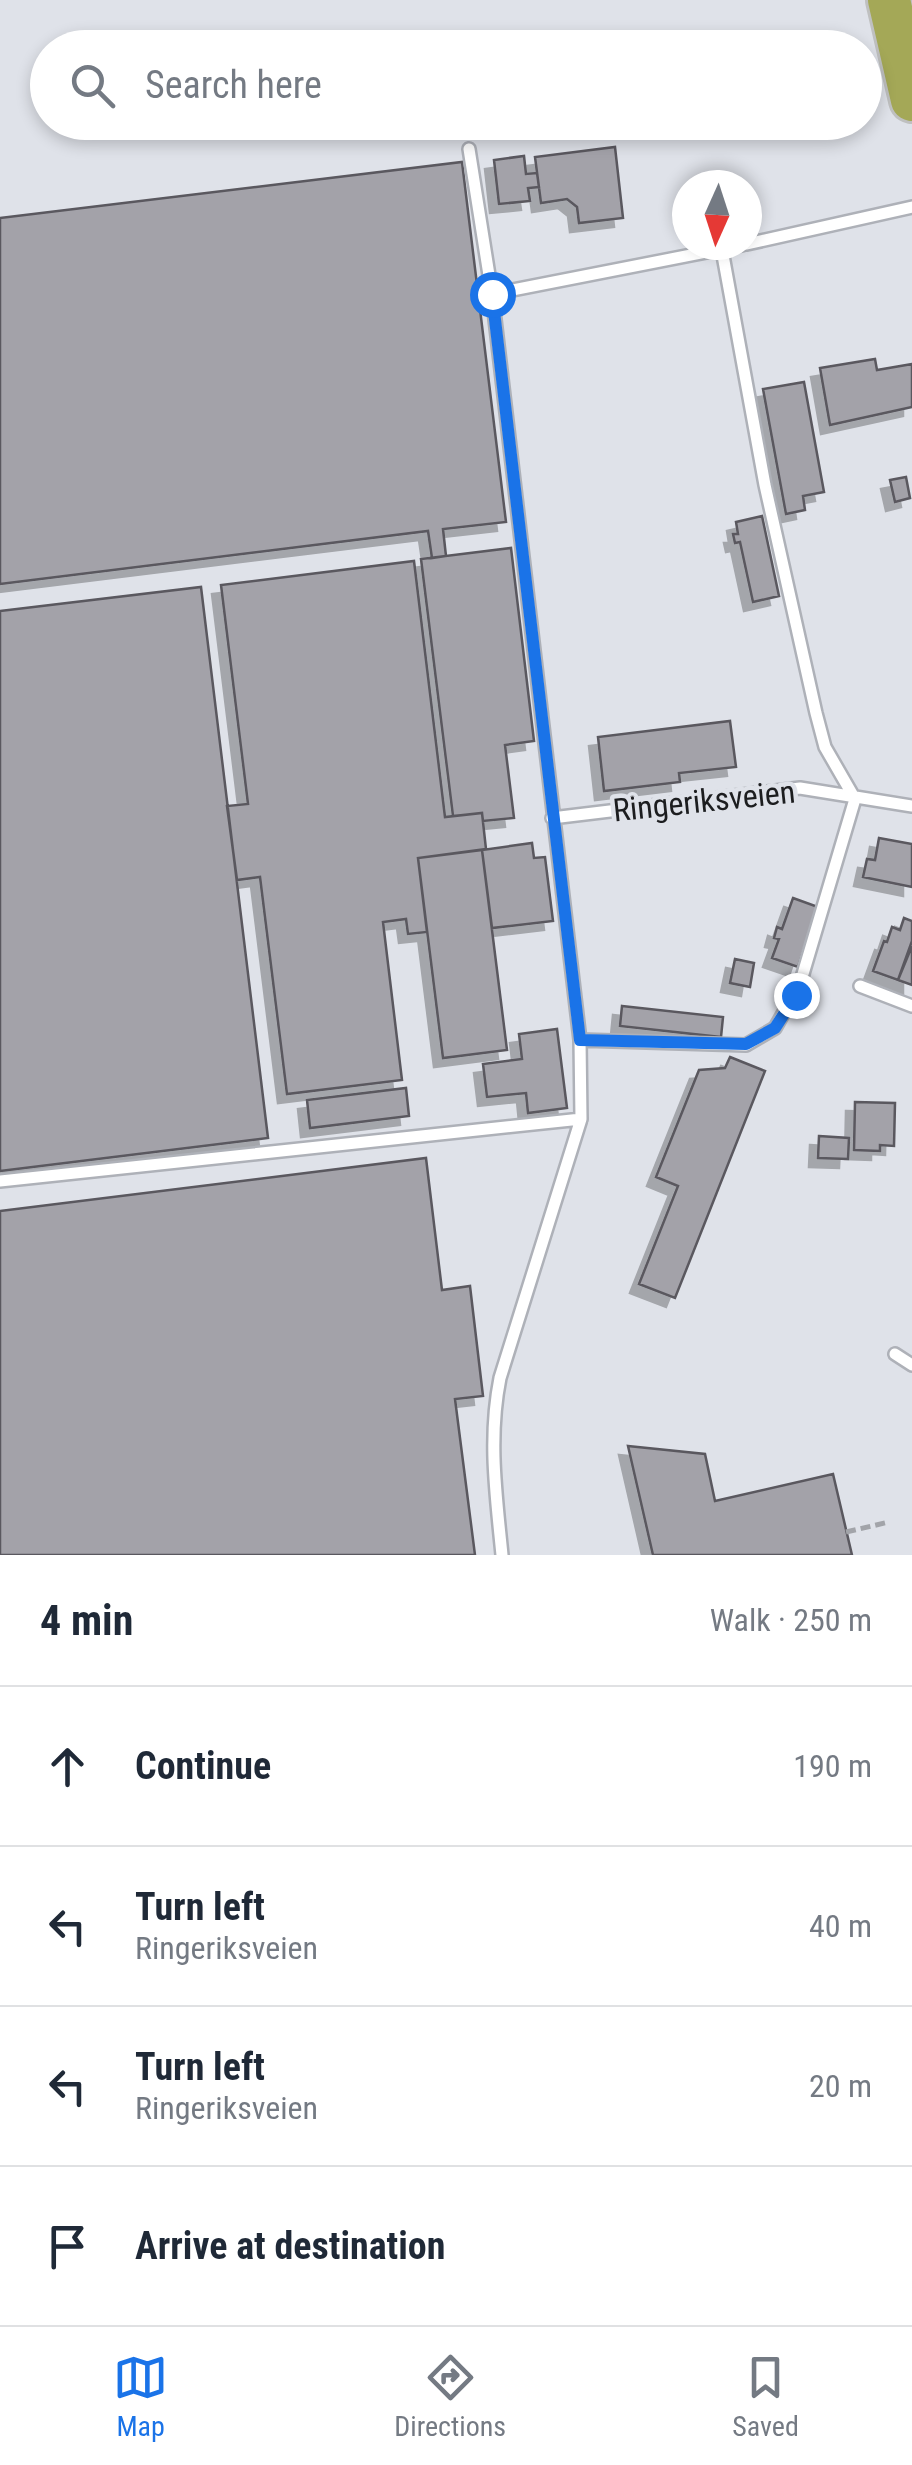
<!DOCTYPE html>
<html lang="en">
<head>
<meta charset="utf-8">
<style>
  :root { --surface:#fff; --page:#f2f2f3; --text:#1f2937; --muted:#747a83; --line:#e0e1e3; --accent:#1a73e8 }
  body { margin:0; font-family:"Roboto Condensed",sans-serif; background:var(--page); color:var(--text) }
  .compass { position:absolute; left:672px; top:170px; width:90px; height:90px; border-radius:50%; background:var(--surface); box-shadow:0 5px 15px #0003; rotate:183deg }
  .stop { position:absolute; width:30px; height:30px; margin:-22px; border:8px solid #1a73e8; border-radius:50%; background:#fff }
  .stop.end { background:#1a73e8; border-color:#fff; box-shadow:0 2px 10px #0008 }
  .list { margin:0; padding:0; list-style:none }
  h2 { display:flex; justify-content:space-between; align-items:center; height:130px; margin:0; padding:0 40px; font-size:42px }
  h2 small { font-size:32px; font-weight:400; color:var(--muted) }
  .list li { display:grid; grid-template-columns:65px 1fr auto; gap:30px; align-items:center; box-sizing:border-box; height:160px; padding:0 40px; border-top:2px solid var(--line) }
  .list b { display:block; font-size:38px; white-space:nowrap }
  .list p { margin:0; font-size:32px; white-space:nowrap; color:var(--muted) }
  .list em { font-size:32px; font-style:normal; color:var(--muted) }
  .icon { flex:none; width:55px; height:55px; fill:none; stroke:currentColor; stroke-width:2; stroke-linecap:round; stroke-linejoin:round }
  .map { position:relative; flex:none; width:912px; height:1555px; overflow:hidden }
  .search { position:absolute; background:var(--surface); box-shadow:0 5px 15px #0003; left:30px; right:30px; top:30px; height:110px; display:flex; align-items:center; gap:25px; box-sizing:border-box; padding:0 35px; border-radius:55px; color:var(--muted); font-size:38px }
  .sheet { height:770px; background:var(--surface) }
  nav { display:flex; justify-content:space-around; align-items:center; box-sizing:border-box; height:140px; border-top:2px solid var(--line); background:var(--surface); font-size:28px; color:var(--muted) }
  nav a { display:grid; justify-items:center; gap:5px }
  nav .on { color:var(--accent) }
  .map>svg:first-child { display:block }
  .building { fill:#a3a2a9; stroke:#5a585f; stroke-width:2.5; filter:url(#shadow) }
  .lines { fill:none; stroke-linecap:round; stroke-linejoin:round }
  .lane-casing { stroke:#aeb1b8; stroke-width:16 }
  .highway-casing { stroke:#bfc0c0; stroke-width:48 }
  .path { stroke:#a2a4a9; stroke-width:5; stroke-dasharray:10 5; stroke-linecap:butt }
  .lane { stroke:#fff; stroke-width:11 }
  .highway { stroke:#a4a857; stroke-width:42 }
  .route { stroke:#1a73e8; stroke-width:12 }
  .labels { text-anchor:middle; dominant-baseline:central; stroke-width:9; stroke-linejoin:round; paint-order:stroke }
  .street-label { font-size:32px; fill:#1c1d1f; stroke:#dfe2e9 }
</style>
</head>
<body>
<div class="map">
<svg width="912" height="1555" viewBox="0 0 912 1555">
  <defs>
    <filter id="shadow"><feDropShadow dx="-9" dy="9" stdDeviation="0" flood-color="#0004"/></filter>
  </defs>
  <rect width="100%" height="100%" fill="#dfe2e9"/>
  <!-- building -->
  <path class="building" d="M 615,147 L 623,218 L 579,223 L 577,207 L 567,199 L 541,203 L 535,157 Z
    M 524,156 L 526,174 L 537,173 L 539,187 L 528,188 L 530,201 L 499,204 L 494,160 Z
    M 462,162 L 506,522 L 443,529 L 446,556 L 432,558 L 428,531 L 0,584 L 0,218 Z
    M 875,359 L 877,370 L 912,364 L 912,407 L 830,425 L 820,368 Z
    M 804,382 L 824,492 L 803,496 L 805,510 L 786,514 L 763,389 Z
    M 906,477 L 910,498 L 895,502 L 890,480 Z
    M 762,516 L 779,596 L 753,602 L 740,542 L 735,543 L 733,534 L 738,534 L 736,522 Z
    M 511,548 L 534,741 L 505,745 L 514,818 L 483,821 L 482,813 L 453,816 L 421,559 Z
    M 414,561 L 445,817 L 482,813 L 486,849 L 418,858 L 427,932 L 408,934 L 406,919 L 383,922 L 402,1080 L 287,1094 L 260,877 L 237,880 L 227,806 L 248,804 L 221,585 Z
    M 201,587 L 268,1138 L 0,1171 L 0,611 Z
    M 730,721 L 736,767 L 679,773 L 680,782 L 604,791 L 598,737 Z
    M 879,838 L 912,844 L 912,887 L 863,877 L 867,859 L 875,860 Z
    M 532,843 L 534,858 L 545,857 L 553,921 L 492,928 L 482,850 Z
    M 482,850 L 507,1050 L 443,1058 L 418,858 Z
    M 793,898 L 818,907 L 798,967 L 772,958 L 779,939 L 774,938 L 777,927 L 782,929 Z
    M 904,918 L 912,921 L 912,941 L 898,980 L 873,971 L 884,941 L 887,942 L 892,927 L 900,930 Z
    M 912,946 L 912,985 L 898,980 Z
    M 735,959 L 754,963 L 750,987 L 730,983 Z
    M 622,1006 L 723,1017 L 721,1037 L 620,1026 Z
    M 557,1029 L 567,1108 L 528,1113 L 526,1093 L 487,1097 L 483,1064 L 522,1059 L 519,1034 Z
    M 730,1057 L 765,1071 L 675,1298 L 639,1284 L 678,1186 L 656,1177 L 699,1070 L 725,1068 Z
    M 406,1088 L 409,1116 L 310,1128 L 307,1100 Z
    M 855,1102 L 895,1103 L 894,1146 L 880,1145 L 880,1151 L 854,1150 Z
    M 819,1136 L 849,1138 L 848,1159 L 818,1158 Z
    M 426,1158 L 442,1290 L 470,1286 L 483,1396 L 455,1399 L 475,1555 L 0,1555 L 0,1211 Z
    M 628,1446 L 705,1454 L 715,1501 L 833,1474 L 852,1555 L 653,1555 Z"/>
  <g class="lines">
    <defs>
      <path id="lane" d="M 469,149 L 492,294 L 580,1040 L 581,1119 L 500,1378 C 488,1438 496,1494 502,1555
        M 747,244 L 912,207
        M 492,294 L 742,245
        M 552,818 L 800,788 L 912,806
        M 860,986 L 912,1006
        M 580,1040 L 746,1045 L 775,1028 L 800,984 L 855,799 L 825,747 L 816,713 L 765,485 L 722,250
        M 0,1181 L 581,1119
        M 895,1354 L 912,1365"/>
      <path id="highway" d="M 889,0 L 912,100"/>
    </defs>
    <!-- lane casing -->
    <use href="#lane" class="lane-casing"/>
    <!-- highway casing -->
    <use href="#highway" class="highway-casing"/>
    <!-- path -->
    <path class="path" d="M 846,1532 L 889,1522"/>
    <!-- lane -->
    <use href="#lane" class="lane"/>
    <!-- highway -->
    <use href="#highway" class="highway"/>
  </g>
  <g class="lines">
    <!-- route -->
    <path class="route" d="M 492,294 L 580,1040 L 746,1044 L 775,1028 L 796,995"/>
  </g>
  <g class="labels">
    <!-- street labels -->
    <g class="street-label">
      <text transform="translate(704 801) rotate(-6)">Ringeriksveien</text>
    </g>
  </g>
</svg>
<svg class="compass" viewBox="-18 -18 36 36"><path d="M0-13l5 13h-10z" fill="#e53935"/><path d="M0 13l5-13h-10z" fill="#747a83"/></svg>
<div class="stop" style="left:492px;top:294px"></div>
<div class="stop end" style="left:796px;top:995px"></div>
<div class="search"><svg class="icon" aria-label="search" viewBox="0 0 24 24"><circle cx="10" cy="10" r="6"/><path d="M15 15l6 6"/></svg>Search here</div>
</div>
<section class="sheet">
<h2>4 min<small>Walk · 250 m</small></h2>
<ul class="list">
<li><svg class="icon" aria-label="ahead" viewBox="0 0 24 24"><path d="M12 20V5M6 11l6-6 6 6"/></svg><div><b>Continue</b></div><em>190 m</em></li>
<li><svg class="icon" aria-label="left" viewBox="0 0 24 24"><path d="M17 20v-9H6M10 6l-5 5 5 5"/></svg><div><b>Turn left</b><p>Ringeriksveien</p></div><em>40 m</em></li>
<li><svg class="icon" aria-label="left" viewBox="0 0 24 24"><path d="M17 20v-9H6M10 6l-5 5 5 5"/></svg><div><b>Turn left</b><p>Ringeriksveien</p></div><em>20 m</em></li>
<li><svg class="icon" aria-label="arrive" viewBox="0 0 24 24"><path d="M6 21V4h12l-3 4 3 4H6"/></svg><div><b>Arrive at destination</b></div></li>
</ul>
</section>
<nav>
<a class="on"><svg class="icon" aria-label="map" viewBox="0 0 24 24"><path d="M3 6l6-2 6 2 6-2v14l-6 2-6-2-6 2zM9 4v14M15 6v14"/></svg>Map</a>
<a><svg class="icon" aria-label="directions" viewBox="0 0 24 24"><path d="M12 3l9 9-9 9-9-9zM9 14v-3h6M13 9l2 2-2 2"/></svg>Directions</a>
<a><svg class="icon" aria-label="saved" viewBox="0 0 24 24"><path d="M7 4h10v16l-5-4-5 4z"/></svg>Saved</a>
</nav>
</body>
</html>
